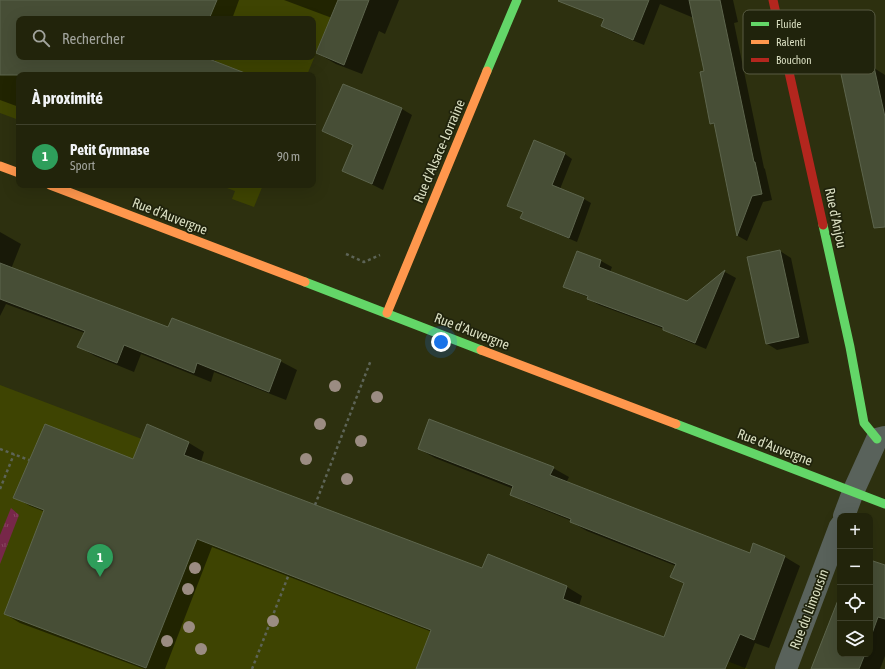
<!DOCTYPE html>
<html lang="fr">
<head>
<meta charset="utf-8">
<style>
  :root { --surface:#22240b; --page:#2e3019; --text:#f1f3f6; --muted:#a2a49d; --line:#3f412c; --accent:#9da283 }
  body { margin:0; font-family:"Asap Condensed",sans-serif; background:var(--page); color:var(--text) }
  .controls { position:absolute; right:12px; bottom:12px; display:grid; overflow:hidden; border-radius:8px; box-shadow:0 4px 16px #0002 }
  .controls button { width:36px; height:36px; display:grid; place-items:center; padding:0; border:0; border-bottom:1px solid var(--line); background:var(--surface); color:var(--text); font:20px sans-serif }
  .you { position:absolute; left:441px; top:342px; width:14px; height:14px; margin:-10px; border:3px solid #fff; border-radius:50%; background:#1a73e8; box-shadow:0 0 0 6px #1a73e833 }
  .badge { display:grid; place-items:center; width:26px; height:26px; border-radius:50%; background:var(--accent); color:#fff; font-size:13px; font-weight:700 }
  .pin { position:absolute; translate:-50% -33px; filter:drop-shadow(0 1px 2px #0008) }
  .pin::after { content:''; position:absolute; top:21px; width:14px; height:12px; background:inherit; clip-path:polygon(0 0,100% 0,50% 100%) }
  .list { margin:0; padding:0; list-style:none }
  h2 { display:flex; justify-content:space-between; align-items:center; height:52px; margin:0; padding:0 16px; font-size:17px }
  h2 small { font-size:13px; font-weight:400; color:var(--muted) }
  .list li { display:grid; grid-template-columns:26px 1fr auto; gap:12px; align-items:center; box-sizing:border-box; height:64px; padding:0 16px; border-top:1px solid var(--line) }
  .list b { display:block; font-size:15px; white-space:nowrap }
  .list p { margin:0; font-size:13px; white-space:nowrap; color:var(--muted) }
  .list em { font-size:13px; font-style:normal; color:var(--muted) }
  .icon { flex:none; width:22px; height:22px; fill:none; stroke:currentColor; stroke-width:2; stroke-linecap:round; stroke-linejoin:round }
  .map { position:relative; flex:none; width:885px; height:669px; overflow:hidden }
  .search { position:absolute; background:var(--surface); box-shadow:0 4px 16px #0002; left:16px; top:16px; width:300px; height:44px; display:flex; align-items:center; gap:10px; box-sizing:border-box; padding:0 14px; border-radius:8px; color:var(--muted); font-size:15px }
  .panel { position:absolute; background:var(--surface); box-shadow:0 4px 16px #0002; left:16px; top:72px; width:300px; height:116px; border-radius:8px }
  .map>svg:first-child { display:block }
  .built { fill:#3e4402; fill-rule:evenodd }
  .grass { fill:url(#grass-tufts) }
  .shadow { fill:#0007 }
  .building { fill:#474e36; stroke:#5d654d }
  .lines { fill:none; stroke-linecap:round; stroke-linejoin:round }
  .path { stroke:#5d6457; stroke-width:2.5; stroke-dasharray:3 3; stroke-linecap:butt }
  .street { stroke:#59625b; stroke-width:22 }
  .fast { stroke:#63d668; stroke-width:9 }
  .slow { stroke:#ff974d; stroke-width:9 }
  .jam { stroke:#b3261e; stroke-width:9 }
  .tree { fill:#9b8c82 }
  .labels { text-anchor:middle; dominant-baseline:central; stroke-width:3.5; stroke-linejoin:round; paint-order:stroke }
  .street-label { font-size:14px; fill:#dadfc2; stroke:#20230c }
  .key { fill:#20230c; stroke:#585b43; stroke-width:1 }
  .key-label { font-size:11px; fill:#dadfc2 }
</style>
</head>
<body>
<div class="map">
<svg width="885" height="669" viewBox="0 0 885 669">
  <defs>
    <pattern id="grass-tufts" width="24" height="20" patternUnits="userSpaceOnUse"><rect width="24" height="20" fill="#772749"/><path d="M3 7l-1-3M5 7V3M7 7l1-3M15 17l-1-3M17 17v-4M19 17l1-3" fill="none" stroke="#8a4662"/></pattern>
  </defs>
  <rect width="100%" height="100%" fill="#2d300f"/>
  <!-- built -->
  <path class="built" d="M 0,0 L 338,0 L 307,75 L 19,75 L 19,120 L 0,113 ZM 19,19 L 313,19 L 313,57 L 19,57 Z
    M 219,185 L 263,185 L 254,207 L 232,199 L 235,191 Z
    M 0,385 L 257,483 L 748,669 L 0,669 Z"/>
  <!-- grass -->
  <path class="grass" d="M 11,508 L 19,515 L 0,564 L 0,535 Z"/>
  <!-- shadow -->
  <path class="shadow" d="M 0,0 L 239,0 L 232,19 L 19,19 L 19,57 L 217,57 L 214,62 L 240,75 L 19,75 L 19,107 L 0,100 Z
    M 284,0 L 399,0 L 385,34 L 379,31 L 362,74 L 336,64 L 317,53 L 332,18 Z
    M 592,0 L 733,0 L 738,22 L 734,23 L 764,168 L 765,169 L 772,200 L 763,202 L 747,241 L 738,236 L 716,126 L 711,123 L 706,72 L 694,18 L 660,4 L 644,45 L 612,32 L 602,26 L 604,20 L 587,12 Z
    M 874,68 L 885,75 L 885,192 Z
    M 402,109 L 412,115 L 383,190 L 355,176 L 354,146 L 334,137 L 324,131 Z
    M 535,142 L 565,154 L 572,159 L 560,189 L 584,199 L 591,203 L 577,242 L 529,222 L 521,218 L 524,213 L 508,205 Z
    M 0,232 L 21,244 L 11,269 L 169,328 L 280,361 L 297,370 L 286,400 L 214,372 L 211,382 L 141,354 L 134,372 L 95,356 L 79,347 L 85,333 L 6,304 L 0,316 Z
    M 780,251 L 791,258 L 809,343 L 777,350 L 766,343 Z
    M 577,252 L 601,261 L 612,267 L 610,272 L 687,302 L 725,272 L 736,278 L 706,349 L 675,336 L 664,329 L 599,305 L 588,299 L 588,297 L 575,292 L 564,286 Z
    M 189,443 L 204,452 L 201,462 L 483,569 L 489,555 L 567,587 L 582,596 L 579,606 L 664,638 L 685,584 L 672,577 L 676,566 L 587,531 L 571,522 L 572,521 L 527,503 L 512,494 L 514,489 L 435,458 L 419,449 L 553,468 L 569,477 L 566,483 L 750,554 L 785,557 L 800,566 L 769,648 L 755,643 L 745,669 L 418,669 L 432,632 L 212,547 L 165,669 L 144,669 L 20,623 L 5,614 L 45,512 L 30,506 L 14,497 Z
    M 870,561 L 885,566 L 885,656 L 880,669 L 812,669 L 840,598 L 840,654 L 870,654 Z"/>
  <!-- building -->
  <path class="building" d="M 0,0 L 217,0 L 209,19 L 19,19 L 19,57 L 204,57 L 245,73 L 245,75 L 0,75 Z
    M 338,0 L 369,0 L 344,65 L 316,53 Z
    M 559,0 L 649,0 L 633,40 L 601,26 L 604,19 L 558,1 Z
    M 689,0 L 720,0 L 754,162 L 755,162 L 762,194 L 752,196 L 737,236 L 714,123 L 710,124 L 700,72 L 704,71 Z
    M 874,67 L 885,117 L 885,227 L 874,228 L 841,74 Z
    M 343,84 L 402,108 L 372,184 L 342,171 L 353,145 L 322,131 Z
    M 534,140 L 565,153 L 552,185 L 584,198 L 569,238 L 520,218 L 523,212 L 507,206 Z
    M 780,250 L 799,337 L 766,344 L 747,257 Z
    M 577,251 L 601,260 L 599,267 L 687,301 L 725,270 L 695,343 L 663,330 L 663,327 L 587,299 L 588,296 L 563,287 Z
    M 0,263 L 168,327 L 172,318 L 281,360 L 269,392 L 197,363 L 194,373 L 124,345 L 117,363 L 77,347 L 85,331 L 0,299 Z
    M 429,419 L 554,467 L 550,475 L 642,511 L 750,553 L 753,543 L 785,556 L 754,640 L 740,634 L 725,669 L 416,669 L 431,630 L 197,539 L 146,668 L 4,614 L 44,510 L 13,498 L 45,424 L 133,459 L 147,424 L 189,442 L 184,455 L 482,568 L 488,554 L 567,586 L 563,599 L 664,637 L 684,583 L 670,577 L 676,564 L 570,522 L 571,519 L 510,495 L 513,486 L 418,449 Z
    M 870,560 L 885,565 L 885,619 L 878,617 L 870,639 Z
    M 840,595 L 840,654 L 865,654 L 859,669 L 811,669 Z"/>
  <g class="lines">
    <!-- path -->
    <path class="path" d="M 346,254 L 364,262 L 380,255
      M 0,449 L 29,460
      M 0,489 L 14,454
      M 315,505 L 371,360
      M 252,669 L 289,574"/>
    <!-- street -->
    <path class="street" d="M 844,516 L 853,492 L 877,439 L 885,437
      M 786,669 L 840,526"/>
    <!-- fast -->
    <path class="fast" d="M 487,71 L 517,0
      M 823,225 L 850,347 L 864,423 L 877,439
      M 305,282 L 481,350
      M 676,424 L 885,504"/>
    <!-- slow -->
    <path class="slow" d="M 0,166 L 19,173
      M 50,185 L 305,282
      M 387,313 L 487,71
      M 481,350 L 676,424"/>
    <!-- jam -->
    <path class="jam" d="M 773,0 L 823,225"/>
  </g>
  <!-- trees -->
  <g class="tree">
    <circle cx="335" cy="386" r="6"/>
    <circle cx="377" cy="397" r="6"/>
    <circle cx="320" cy="424" r="6"/>
    <circle cx="361" cy="441" r="6"/>
    <circle cx="306" cy="459" r="6"/>
    <circle cx="347" cy="479" r="6"/>
    <circle cx="195" cy="568" r="6"/>
    <circle cx="188" cy="589" r="6"/>
    <circle cx="273" cy="621" r="6"/>
    <circle cx="189" cy="627" r="6"/>
    <circle cx="167" cy="641" r="6"/>
    <circle cx="201" cy="649" r="6"/>
  </g>
  <g class="labels">
    <!-- street labels -->
    <g class="street-label">
      <text transform="translate(439 151) rotate(-67)">Rue d'Alsace-Lorraine</text>
      <text transform="translate(170 216) rotate(21)">Rue d'Auvergne</text>
      <text transform="translate(836 218) rotate(78)">Rue d'Anjou</text>
      <text transform="translate(472 331) rotate(21)">Rue d'Auvergne</text>
      <text transform="translate(775 447) rotate(21)">Rue d'Auvergne</text>
      <text transform="translate(809 609) rotate(-69)">Rue du Limousin</text>
    </g>
  </g>
  <!-- legend -->
  <rect x="743" y="10" width="132" height="64" rx="6" class="key"/>
  <rect x="751" y="22" width="18" height="4" fill="#63d668"/>
  <rect x="751" y="40" width="18" height="4" fill="#ff974d"/>
  <rect x="751" y="58" width="18" height="4" fill="#b3261e"/>
  <g class="key-label">
    <text x="776" y="28">Fluide</text>
    <text x="776" y="46">Ralenti</text>
    <text x="776" y="64">Bouchon</text>
  </g>
</svg>
<div class="controls">
<button>+</button>
<button>−</button>
<button><svg class="icon" aria-label="locate" viewBox="0 0 24 24"><circle cx="12" cy="12" r="6"/><path d="M12 2v4M12 18v4M2 12h4M18 12h4"/></svg></button>
<button><svg class="icon" aria-label="layers" viewBox="0 0 24 24"><path d="M12 4l9 5-9 5-9-5zM3 14l9 5 9-5"/></svg></button>
</div>
<div class="you"></div>
<div class="pin badge" style="left:100px;top:577px;background:#2e9e5b">1</div>
<div class="search"><svg class="icon" aria-label="search" viewBox="0 0 24 24"><circle cx="10" cy="10" r="6"/><path d="M15 15l6 6"/></svg>Rechercher</div>
<section class="panel">
<h2>À proximité<small></small></h2>
<ul class="list">
<li><span class="badge" style="background:#2e9e5b">1</span><div><b>Petit Gymnase</b><p>Sport</p></div><em>90 m</em></li>
</ul>
</section>
</div>
</body>
</html>
